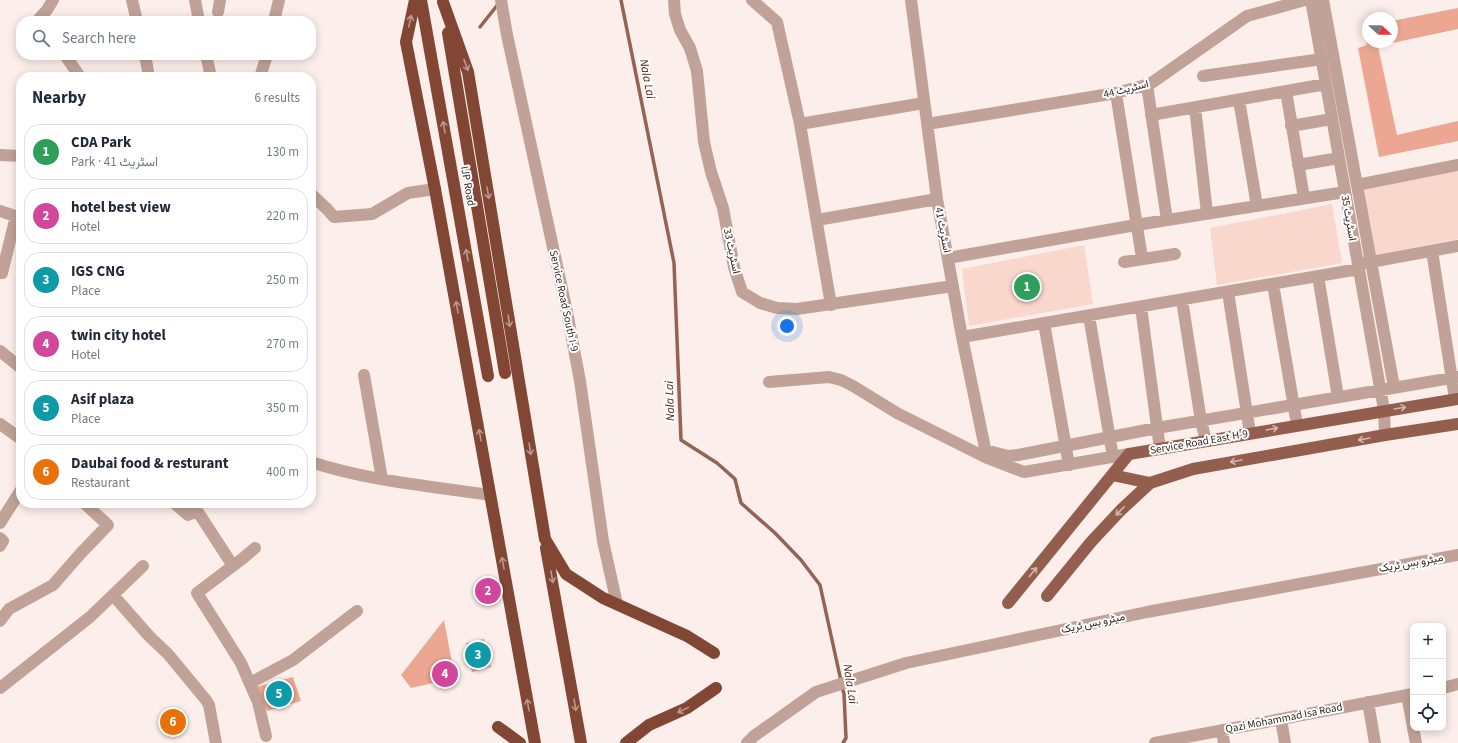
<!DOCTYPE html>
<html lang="en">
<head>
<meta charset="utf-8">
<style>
  :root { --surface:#fff; --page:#f6f6f7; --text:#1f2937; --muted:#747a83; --line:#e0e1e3; --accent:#d93025 }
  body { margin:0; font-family:"Source Sans 3",Vazirmatn,sans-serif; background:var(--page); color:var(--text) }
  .controls { position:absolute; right:12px; bottom:12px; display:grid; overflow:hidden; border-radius:8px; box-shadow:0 2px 10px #0003 }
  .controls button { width:36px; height:36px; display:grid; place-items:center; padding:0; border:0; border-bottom:1px solid var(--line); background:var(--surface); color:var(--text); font:20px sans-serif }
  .compass { position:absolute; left:1362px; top:12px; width:36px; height:36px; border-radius:50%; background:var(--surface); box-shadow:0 2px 10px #0003; rotate:112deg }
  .you { position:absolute; left:787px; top:326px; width:14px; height:14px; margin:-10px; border:3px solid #fff; border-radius:50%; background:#1a73e8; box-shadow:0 0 0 6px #1a73e833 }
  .badge { display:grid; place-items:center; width:26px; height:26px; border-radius:50%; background:var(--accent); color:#fff; font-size:13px; font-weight:700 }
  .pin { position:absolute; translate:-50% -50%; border:2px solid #fff; box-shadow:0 1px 4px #0006 }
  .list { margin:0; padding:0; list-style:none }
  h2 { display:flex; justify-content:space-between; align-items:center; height:52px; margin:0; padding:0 16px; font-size:17px }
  h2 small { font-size:13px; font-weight:400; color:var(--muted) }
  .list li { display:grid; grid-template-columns:26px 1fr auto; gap:12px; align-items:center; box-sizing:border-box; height:56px; margin:0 8px 8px; padding:0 8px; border:1px solid var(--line); border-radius:16px }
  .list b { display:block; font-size:15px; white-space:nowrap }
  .list p { margin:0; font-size:13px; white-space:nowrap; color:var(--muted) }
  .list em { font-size:13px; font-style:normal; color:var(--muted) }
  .icon { flex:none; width:22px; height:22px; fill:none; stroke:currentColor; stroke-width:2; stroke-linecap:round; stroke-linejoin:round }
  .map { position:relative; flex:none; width:1458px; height:743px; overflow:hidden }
  .search { position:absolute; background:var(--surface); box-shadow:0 2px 10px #0003; left:16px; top:16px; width:300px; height:44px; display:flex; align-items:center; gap:10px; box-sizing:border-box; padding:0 14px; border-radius:16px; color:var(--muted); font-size:15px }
  .panel { position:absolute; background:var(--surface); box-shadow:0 2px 10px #0003; left:16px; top:72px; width:300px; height:436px; border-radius:16px }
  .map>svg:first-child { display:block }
  .green { fill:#f9d7cd }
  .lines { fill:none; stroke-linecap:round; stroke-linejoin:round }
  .stream { stroke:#956353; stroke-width:3.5 }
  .building { fill:#eca792 }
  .minor { stroke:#c1a298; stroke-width:12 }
  .major { stroke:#945e4e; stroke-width:12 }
  .highway { stroke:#824634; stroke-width:12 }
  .oneway { stroke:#ba998f }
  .oneway2 { stroke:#cfb7af }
  .labels { text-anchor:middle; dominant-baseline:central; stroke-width:4; stroke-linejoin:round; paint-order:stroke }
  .street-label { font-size:11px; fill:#2a1e1a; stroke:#fff }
  .water-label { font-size:12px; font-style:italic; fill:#4e1200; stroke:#fff }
</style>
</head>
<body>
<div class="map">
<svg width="1458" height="743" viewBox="0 0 1458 743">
  <rect width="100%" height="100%" fill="#fceeea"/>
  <!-- green -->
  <path class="green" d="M 1458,171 L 1458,239 L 1363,257 L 1355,192 Z
    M 1332,204 L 1342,263 L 1217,285 L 1210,228 Z
    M 1084,245 L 1093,304 L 969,326 L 962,269 Z"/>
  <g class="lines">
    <!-- stream -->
    <path class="stream" d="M 621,0 L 674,263 L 681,440 L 717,463 L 735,479 L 741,503 L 775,533 L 801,560 L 820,585 L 841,681
      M 480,27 L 499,3
      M 842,687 L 844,694 L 846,738 L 843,743"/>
  </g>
  <!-- building -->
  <path class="building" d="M 1458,8 L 1458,29 L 1378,46 L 1397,135 L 1458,121 L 1458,141 L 1379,157 L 1358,48 L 1367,45 L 1362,27 L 1368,26 L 1368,42 L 1392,42 L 1392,21 Z
    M 444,620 L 455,678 L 411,688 L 401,675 Z
    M 484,639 L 491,667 L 472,672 L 466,643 Z
    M 293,677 L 301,701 L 267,711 L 256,687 Z"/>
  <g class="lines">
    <!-- minor -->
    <path class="minor" d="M 132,0 L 137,21
      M 195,0 L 199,21
      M 501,0 L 507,35 L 567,312 L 580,381 L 603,541 L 617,604
      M 674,0 L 675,14 L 680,30 L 690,48 L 697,71 L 704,142 L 711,172 L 723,208 L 734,267 L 742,292 L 760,303 L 777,308 L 797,309 L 953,286
      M 752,0 L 777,22 L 800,124 L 831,305
      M 911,0 L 937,199 L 962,337 L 987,458
      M 1311,0 L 1384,410 L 1385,435
      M 1323,0 L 1394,387
      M 218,12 L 220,0
      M 37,21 L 47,10 L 53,0
      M 274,21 L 279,0
      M 65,55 L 80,77
      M 145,55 L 149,77
      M 206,55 L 211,77
      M 1203,76 L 1322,59
      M 260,77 L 267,55
      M 1147,85 L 1167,220
      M 1286,91 L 1304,198
      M 1116,93 L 1142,258
      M 1239,100 L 1257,206
      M 1195,107 L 1207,213
      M 1151,115 L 1326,84
      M 800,124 L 924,103
      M 927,124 L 1116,93 L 1150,84 L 1247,16 L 1305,0
      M 1291,126 L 1332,119
      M 0,155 L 21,156
      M 1298,165 L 1339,158
      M 1357,185 L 1458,165
      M 311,194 L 327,209 L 334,217 L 372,214 L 408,193 L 435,189
      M 0,211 L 21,218
      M 817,220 L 937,199
      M 1432,251 L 1455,399
      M 948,258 L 1136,225 L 1345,192
      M 1124,262 L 1175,254
      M 1365,263 L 1458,246
      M 0,273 L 2,273 L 16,216
      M 1318,276 L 1338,397
      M 1273,284 L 1297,425
      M 1228,292 L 1250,433
      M 1182,300 L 1201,421 L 1206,441
      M 1141,307 L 1160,449
      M 1089,316 L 1113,457
      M 1044,323 L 1069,465
      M 962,337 L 1359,269
      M 0,351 L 21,368
      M 364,375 L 382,479
      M 769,382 L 829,377 L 841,380 L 853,386 L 897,413 L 987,458 L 1024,472 L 1129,454
      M 0,424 L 21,439
      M 985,450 L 1008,456 L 1018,455 L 1157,428 L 1458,377
      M 311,462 C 369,481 430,486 490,495
      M 174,503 L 188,515 L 196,512 L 198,512 L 233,566
      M 0,523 L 21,490
      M 0,538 L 3,541 L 0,546
      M 255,548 L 242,559 L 197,593 L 241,663 L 258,702 L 266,736
      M 113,595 L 149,636 L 168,654 L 206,700 L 209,705 L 216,743
      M 0,621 L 9,609 L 53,585 L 81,553 L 108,525 L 84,503
      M 250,683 L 293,660 L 357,611
      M 0,688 L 90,617 L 143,566
      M 1443,688 L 1458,684
      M 1407,695 L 1413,727
      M 1368,702 L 1375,743
      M 1281,719 L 1285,743
      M 1413,728 L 1416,743
      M 1222,730 L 1224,743
      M 747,743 L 754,736 L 816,692 L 906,663 L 1147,612 L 1458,555
      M 1155,743 L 1413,694"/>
    <!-- major -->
    <path class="major" d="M 1112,475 L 1150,483
      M 1047,596 L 1091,542 L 1121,510 L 1150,483 L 1193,469 L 1385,435 L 1458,424
      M 1008,603 L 1129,454 L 1458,399"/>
    <!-- highway -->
    <path class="highway" d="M 415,0 L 406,42 L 435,189 L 535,743
      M 421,0 L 488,376
      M 443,2 L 468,72 L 545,539 L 566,574 L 603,598 L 687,636 L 714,653
      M 448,33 L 505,373
      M 546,548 L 581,743
      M 498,727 L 520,743
      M 626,743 L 649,725 L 687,708 L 716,688"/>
  </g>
  <!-- one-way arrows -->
  <defs><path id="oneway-shaft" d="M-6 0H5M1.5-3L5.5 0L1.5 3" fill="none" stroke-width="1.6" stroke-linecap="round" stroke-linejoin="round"/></defs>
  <g class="oneway">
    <use href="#oneway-shaft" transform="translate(410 21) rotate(-78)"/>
    <use href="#oneway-shaft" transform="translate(466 65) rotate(70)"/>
    <use href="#oneway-shaft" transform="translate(444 127) rotate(-100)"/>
    <use href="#oneway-shaft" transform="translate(488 193) rotate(81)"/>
    <use href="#oneway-shaft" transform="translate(467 255) rotate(-100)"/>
    <use href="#oneway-shaft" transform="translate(457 307) rotate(-100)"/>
    <use href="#oneway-shaft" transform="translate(509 321) rotate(81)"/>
    <use href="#oneway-shaft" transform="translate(480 435) rotate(-100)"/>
    <use href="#oneway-shaft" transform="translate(530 449) rotate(81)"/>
    <use href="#oneway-shaft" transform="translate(503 563) rotate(-100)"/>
    <use href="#oneway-shaft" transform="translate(552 577) rotate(80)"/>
    <use href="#oneway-shaft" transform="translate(528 705) rotate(-100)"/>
    <use href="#oneway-shaft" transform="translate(575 705) rotate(81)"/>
    <use href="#oneway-shaft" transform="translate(683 710) rotate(154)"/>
  </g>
  <g class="oneway2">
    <use href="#oneway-shaft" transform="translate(1400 408) rotate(-9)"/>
    <use href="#oneway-shaft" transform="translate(1272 429) rotate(-10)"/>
    <use href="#oneway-shaft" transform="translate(1364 439) rotate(170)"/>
    <use href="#oneway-shaft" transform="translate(1236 461) rotate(170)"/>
    <use href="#oneway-shaft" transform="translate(1120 511) rotate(134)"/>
    <use href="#oneway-shaft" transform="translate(1033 572) rotate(-51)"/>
  </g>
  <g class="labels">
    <!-- street labels -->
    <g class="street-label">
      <text transform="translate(1126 89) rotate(-14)">اسٹریٹ 44</text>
      <text transform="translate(468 186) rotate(80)">IJP Road</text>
      <text transform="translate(1349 218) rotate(80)">اسٹریٹ 35</text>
      <text transform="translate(943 230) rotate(79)">اسٹریٹ 41</text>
      <text transform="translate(732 251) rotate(78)">اسٹریٹ 33</text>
      <text transform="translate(564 301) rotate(78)">Service Road South I-9</text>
      <text transform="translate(1199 442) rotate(-10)">Service Road East H-9</text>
      <text transform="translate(1411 563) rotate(-10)">میٹرو بس ٹریک</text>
      <text transform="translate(1093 623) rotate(-12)">میٹرو بس ٹریک</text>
      <text transform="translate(1284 718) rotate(-11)">Qazi Mohammad Isa Road</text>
    </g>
    <!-- water labels -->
    <g class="water-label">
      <text transform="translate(647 79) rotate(79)">Nala Lai</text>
      <text transform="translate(670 401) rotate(-92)">Nala Lai</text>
      <text transform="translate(850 684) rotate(81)">Nala Lai</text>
    </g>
  </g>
</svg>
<div class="controls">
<button>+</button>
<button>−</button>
<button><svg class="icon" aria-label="locate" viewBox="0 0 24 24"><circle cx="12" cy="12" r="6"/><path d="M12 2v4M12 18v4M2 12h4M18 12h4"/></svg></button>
</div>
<svg class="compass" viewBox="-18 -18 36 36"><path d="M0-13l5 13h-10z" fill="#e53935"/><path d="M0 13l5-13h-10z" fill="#747a83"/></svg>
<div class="you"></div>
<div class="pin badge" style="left:1027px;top:287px;background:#2e9e5b">1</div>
<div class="pin badge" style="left:488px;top:591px;background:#d1479c">2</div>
<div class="pin badge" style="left:478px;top:655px;background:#0f9aa8">3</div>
<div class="pin badge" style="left:445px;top:674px;background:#d1479c">4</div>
<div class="pin badge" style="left:279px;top:694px;background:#0f9aa8">5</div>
<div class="pin badge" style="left:173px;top:722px;background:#e8710a">6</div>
<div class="search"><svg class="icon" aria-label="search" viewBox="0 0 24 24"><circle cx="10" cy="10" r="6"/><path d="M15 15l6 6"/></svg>Search here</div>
<section class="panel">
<h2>Nearby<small>6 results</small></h2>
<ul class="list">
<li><span class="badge" style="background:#2e9e5b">1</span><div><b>CDA Park</b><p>Park · اسٹریٹ 41</p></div><em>130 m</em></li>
<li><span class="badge" style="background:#d1479c">2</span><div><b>hotel best view</b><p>Hotel</p></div><em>220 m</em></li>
<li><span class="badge" style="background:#0f9aa8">3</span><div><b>IGS CNG</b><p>Place</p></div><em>250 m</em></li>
<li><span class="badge" style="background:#d1479c">4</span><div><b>twin city hotel</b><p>Hotel</p></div><em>270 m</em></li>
<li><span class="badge" style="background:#0f9aa8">5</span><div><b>Asif plaza</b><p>Place</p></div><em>350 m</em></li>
<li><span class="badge" style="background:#e8710a">6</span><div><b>Daubai food &amp; resturant</b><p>Restaurant</p></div><em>400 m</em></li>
</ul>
</section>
</div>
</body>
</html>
